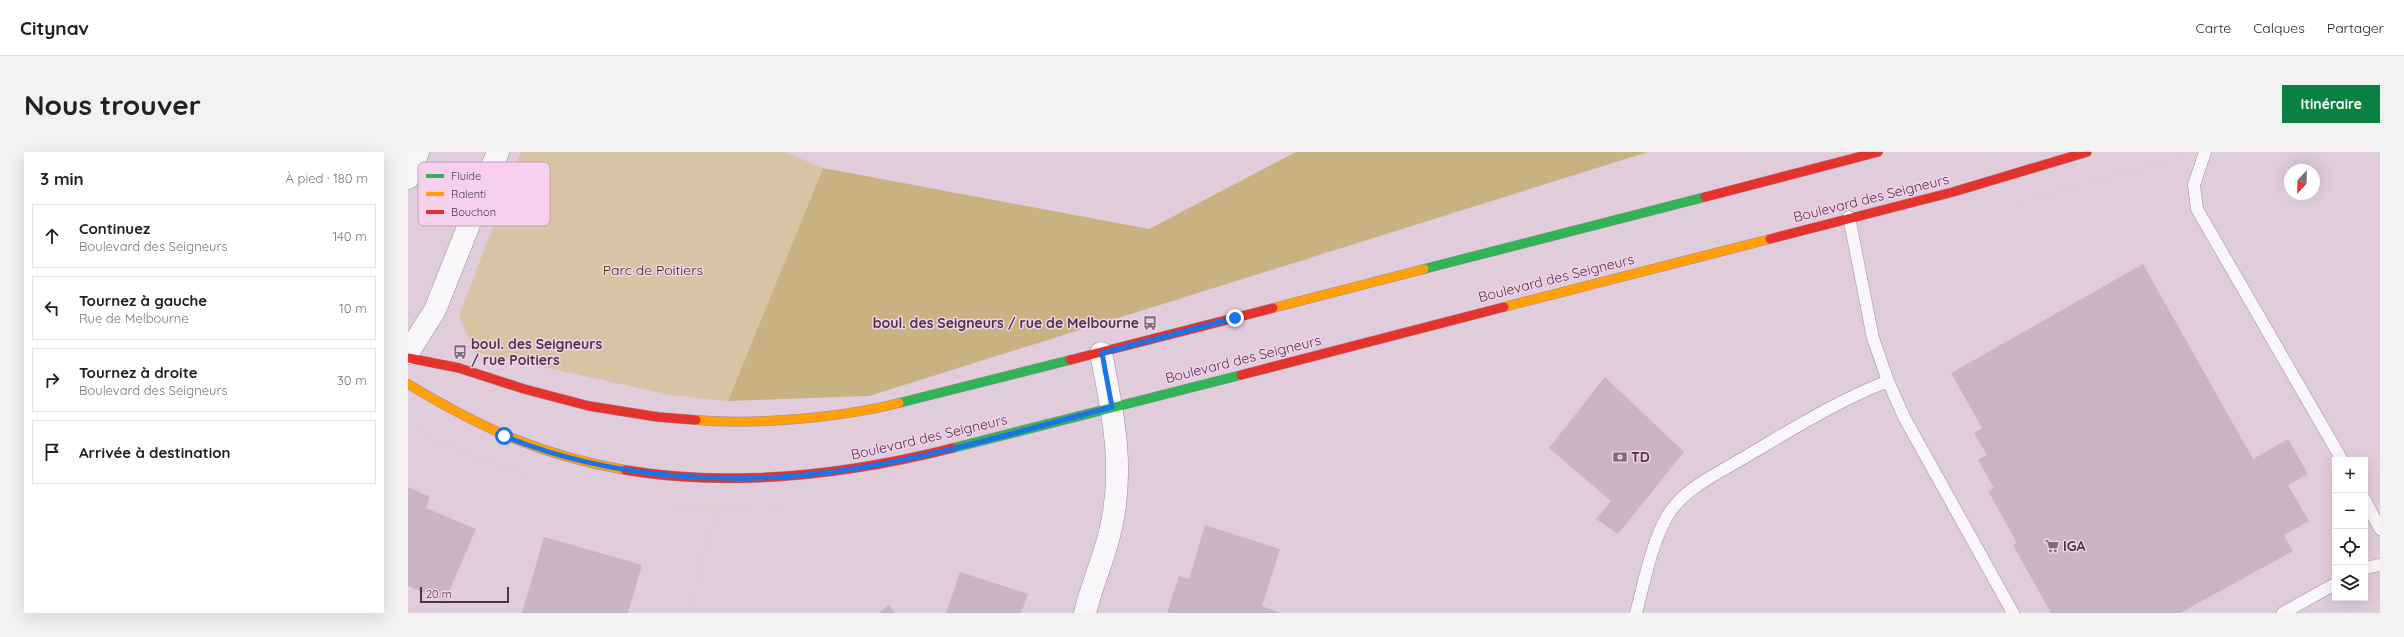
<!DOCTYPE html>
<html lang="fr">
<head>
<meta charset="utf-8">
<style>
  :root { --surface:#fff; --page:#f2f2f2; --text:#202124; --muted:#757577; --line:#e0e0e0; --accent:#0b8043 }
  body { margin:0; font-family:Quicksand,sans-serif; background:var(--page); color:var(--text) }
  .controls { position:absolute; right:12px; bottom:12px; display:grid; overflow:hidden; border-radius:0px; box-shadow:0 4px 16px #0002 }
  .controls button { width:36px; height:36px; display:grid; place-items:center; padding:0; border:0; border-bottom:1px solid var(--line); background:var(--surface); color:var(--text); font:20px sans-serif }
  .compass { position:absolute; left:1876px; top:12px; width:36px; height:36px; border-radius:50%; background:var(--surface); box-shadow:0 4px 16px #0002; rotate:202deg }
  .scale { position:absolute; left:12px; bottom:10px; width:89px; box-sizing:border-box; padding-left:4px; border:2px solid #473743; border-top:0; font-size:11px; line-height:14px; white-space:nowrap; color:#473743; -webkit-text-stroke:3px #f7d0ed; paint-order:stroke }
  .stop { position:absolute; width:12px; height:12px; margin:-9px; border:3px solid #1a73e8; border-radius:50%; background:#fff }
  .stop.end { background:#1a73e8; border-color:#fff; box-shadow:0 1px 4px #0008 }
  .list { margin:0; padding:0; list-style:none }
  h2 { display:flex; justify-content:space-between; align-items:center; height:52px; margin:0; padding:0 16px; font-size:17px }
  h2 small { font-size:13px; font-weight:400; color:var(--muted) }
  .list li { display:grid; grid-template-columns:26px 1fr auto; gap:12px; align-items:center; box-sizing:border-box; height:64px; margin:0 8px 8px; padding:0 8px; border:1px solid var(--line); border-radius:0px }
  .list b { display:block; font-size:15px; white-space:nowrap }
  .list p { margin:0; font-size:13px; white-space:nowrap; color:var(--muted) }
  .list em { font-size:13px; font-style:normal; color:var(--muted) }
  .icon { flex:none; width:22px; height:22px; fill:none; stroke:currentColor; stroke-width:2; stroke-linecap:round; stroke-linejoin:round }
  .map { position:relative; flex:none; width:1972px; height:461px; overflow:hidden; border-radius:0px }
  header { display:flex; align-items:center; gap:24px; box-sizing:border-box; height:56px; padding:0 20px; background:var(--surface); border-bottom:1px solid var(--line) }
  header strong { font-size:19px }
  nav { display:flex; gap:22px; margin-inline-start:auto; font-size:14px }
  .intro { display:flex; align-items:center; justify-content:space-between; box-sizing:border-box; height:96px; padding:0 24px }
  h1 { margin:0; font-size:28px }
  .button { padding:10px 18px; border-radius:0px; background:var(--accent); color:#fff; font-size:14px; font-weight:700 }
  main { display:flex; gap:24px; padding:0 24px }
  aside { flex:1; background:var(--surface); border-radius:0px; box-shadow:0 4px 16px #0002 }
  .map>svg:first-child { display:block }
  .green { fill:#d8c4a5 }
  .forest { fill:#c8b282 }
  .building { fill:#cbb3c6 }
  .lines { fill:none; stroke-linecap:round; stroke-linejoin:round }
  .lane-casing { stroke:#9c8c98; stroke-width:13 }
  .street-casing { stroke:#9c8c98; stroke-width:23 }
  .fast-casing { stroke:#9c8c98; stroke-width:10 }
  .slow-casing { stroke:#9c8c98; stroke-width:10 }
  .jam-casing { stroke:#9c8c98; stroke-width:10 }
  .path { stroke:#d4cfd3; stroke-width:2.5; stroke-dasharray:3 3; stroke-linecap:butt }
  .lane { stroke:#faf7fa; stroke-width:12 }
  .street { stroke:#faf7fa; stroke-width:22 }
  .fast { stroke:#30b455; stroke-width:9 }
  .slow { stroke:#ff9f0a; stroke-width:9 }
  .jam { stroke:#e5322d; stroke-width:9 }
  .route { stroke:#1a73e8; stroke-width:5 }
  .labels { text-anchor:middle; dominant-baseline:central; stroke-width:3; stroke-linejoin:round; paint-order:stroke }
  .street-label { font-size:14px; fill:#473743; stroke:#f7d0ed }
  .park-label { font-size:14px; fill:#372d01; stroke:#f7d0ed }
  .poi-label { font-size:14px; font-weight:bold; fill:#473743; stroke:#f7d0ed; text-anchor:start }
  .key { fill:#f7d0ed; stroke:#c2a2ba; stroke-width:1 }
  .key-label { font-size:11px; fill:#473743 }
</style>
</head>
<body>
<header>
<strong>Citynav</strong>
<nav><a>Carte</a><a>Calques</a><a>Partager</a></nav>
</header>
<div class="intro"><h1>Nous trouver</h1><a class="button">Itinéraire</a></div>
<main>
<aside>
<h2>3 min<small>À pied · 180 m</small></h2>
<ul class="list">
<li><svg class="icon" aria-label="ahead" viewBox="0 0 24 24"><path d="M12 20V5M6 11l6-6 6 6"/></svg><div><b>Continuez</b><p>Boulevard des Seigneurs</p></div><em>140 m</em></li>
<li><svg class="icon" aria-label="left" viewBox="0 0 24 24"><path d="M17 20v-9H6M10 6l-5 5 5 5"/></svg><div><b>Tournez à gauche</b><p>Rue de Melbourne</p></div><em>10 m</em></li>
<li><svg class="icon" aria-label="right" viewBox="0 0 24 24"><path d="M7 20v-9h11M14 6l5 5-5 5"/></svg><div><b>Tournez à droite</b><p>Boulevard des Seigneurs</p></div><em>30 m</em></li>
<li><svg class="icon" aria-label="arrive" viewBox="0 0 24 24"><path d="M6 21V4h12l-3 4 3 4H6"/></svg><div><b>Arrivée à destination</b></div></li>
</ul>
</aside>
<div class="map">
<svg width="1972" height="461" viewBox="0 0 1972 461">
  <rect width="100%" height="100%" fill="#e1ccdc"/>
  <!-- green -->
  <path class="green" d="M 113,0 L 377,0 L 415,16 L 320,249 L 263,243 L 67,200 L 51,164 Z"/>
  <!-- forest -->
  <path class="forest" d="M 888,0 L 1240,0 L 461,244 L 320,249 L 415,16 L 741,77 Z"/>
  <!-- building -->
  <path class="building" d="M 1735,112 L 1845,307 L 1880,287 L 1900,322 L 1880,333 L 1901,369 L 1876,383 L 1885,399 L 1772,461 L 1643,461 L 1605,393 L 1609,391 L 1580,339 L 1586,336 L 1570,308 L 1579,303 L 1566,281 L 1574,276 L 1543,221 Z
    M 1197,225 L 1276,300 L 1210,382 L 1188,367 L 1203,349 L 1141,296 Z
    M 0,335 L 22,345 L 18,356 L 68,377 L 37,449 L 0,434 Z
    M 797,373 L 872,397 L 854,454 L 872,461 L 759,461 L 771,424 L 781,427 Z
    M 136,385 L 234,413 L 220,461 L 114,461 Z
    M 552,420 L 620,442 L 613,461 L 538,461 Z
    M 481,453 L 487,461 L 470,461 Z"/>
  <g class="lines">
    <defs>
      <path id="lane" d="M 1797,0 L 1786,33 L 1789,57 L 1934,308
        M 1441,65 L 1465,186 L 1480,229 L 1496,265 L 1605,461
        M 1957,348 L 1972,377
        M 1957,416 L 1972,413
        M 1228,461 C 1236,431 1244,389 1260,363 C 1276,336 1311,321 1337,305 C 1383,278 1429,249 1480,229
        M 1875,461 L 1927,432"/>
      <path id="street" d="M 0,26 L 10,0
        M 0,201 L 27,158 L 90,0
        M 677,461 C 683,436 693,413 700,388 C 718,323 706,265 693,201"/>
      <path id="fast" d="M 1016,117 L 1297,45
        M 491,251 L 662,208
        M 545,296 L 833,223"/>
      <path id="slow" d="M 1096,155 L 1362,87
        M 865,156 L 1016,117
        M 0,232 C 73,276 132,303 217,318
        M 288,268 C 348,273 432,266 491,251"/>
      <path id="jam" d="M 1297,45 L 1470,0
        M 1362,87 L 1545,40 L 1679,0
        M 0,206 L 51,216 L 116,237 L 181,254 L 250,265 L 288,268
        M 662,208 L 865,156
        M 833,223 L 1096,155
        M 217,318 C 326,336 438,323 545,296"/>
    </defs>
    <!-- lane casing -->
    <use href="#lane" class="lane-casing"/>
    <!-- street casing -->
    <use href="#street" class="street-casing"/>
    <!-- fast casing -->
    <use href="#fast" class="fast-casing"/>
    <!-- slow casing -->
    <use href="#slow" class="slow-casing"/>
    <!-- jam casing -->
    <use href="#jam" class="jam-casing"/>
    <!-- path -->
    <path class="path" d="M 1612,50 L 1773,6
      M 7,267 L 9,277 L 22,287 L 121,324
      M 252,351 L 292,355 L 342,354
      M 363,354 L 378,353
      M 1607,421 L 1617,415
      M 283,461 L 294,408 L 311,355"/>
    <!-- lane -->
    <use href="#lane" class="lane"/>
    <!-- street -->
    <use href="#street" class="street"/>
    <!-- fast -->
    <use href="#fast" class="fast"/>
    <!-- slow -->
    <use href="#slow" class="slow"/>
    <!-- jam -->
    <use href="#jam" class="jam"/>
  </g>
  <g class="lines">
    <!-- route -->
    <path class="route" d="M 96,284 C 201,327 326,335 437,318 C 527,305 616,278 704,255 L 694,201 L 827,166"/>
  </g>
  <!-- icons -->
  <defs>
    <symbol id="bus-bare" viewBox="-9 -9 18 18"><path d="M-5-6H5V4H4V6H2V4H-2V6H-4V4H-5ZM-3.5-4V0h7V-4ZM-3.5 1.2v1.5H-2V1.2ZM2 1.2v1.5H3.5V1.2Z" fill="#7d6b79" stroke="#f7d0ed" stroke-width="2.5" paint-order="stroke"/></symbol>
    <symbol id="bank-bare" viewBox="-9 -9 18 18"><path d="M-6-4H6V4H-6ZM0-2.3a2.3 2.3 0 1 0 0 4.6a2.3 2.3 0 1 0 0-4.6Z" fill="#7d6b79" stroke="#f7d0ed" stroke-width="2.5" paint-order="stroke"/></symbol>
    <symbol id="supermarket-bare" viewBox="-9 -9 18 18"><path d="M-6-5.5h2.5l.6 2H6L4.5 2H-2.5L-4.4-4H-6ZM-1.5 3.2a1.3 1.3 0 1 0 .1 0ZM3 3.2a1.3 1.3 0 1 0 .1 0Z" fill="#7d6b79" stroke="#f7d0ed" stroke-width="2.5" paint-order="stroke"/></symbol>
  </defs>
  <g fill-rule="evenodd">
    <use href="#bus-bare" x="732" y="161" width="20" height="20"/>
    <use href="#bus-bare" x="42" y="190" width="20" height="20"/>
    <use href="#bank-bare" x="1202" y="295" width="20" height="20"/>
    <use href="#supermarket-bare" x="1634" y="384" width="20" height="20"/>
  </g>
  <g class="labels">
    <!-- street labels -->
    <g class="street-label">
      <text transform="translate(1463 46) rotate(-14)">Boulevard des Seigneurs</text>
      <text transform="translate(1148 126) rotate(-14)">Boulevard des Seigneurs</text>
      <text transform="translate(835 207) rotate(-14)">Boulevard des Seigneurs</text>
      <text transform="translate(521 285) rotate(-13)">Boulevard des Seigneurs</text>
    </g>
    <!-- park labels -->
    <g class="park-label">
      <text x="245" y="118">Parc de Poitiers</text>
    </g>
    <!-- poi labels -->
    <g class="poi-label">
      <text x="731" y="171" text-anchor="end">boul. des Seigneurs / rue de Melbourne</text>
      <text x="63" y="192">boul. des Seigneurs<tspan x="63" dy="16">/ rue Poitiers</tspan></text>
      <text x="1223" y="305">TD</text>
      <text x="1655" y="394">IGA</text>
    </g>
  </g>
  <!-- legend -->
  <rect x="10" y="10" width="132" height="64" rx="6" class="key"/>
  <rect x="18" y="22" width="18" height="4" fill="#30b455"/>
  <rect x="18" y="40" width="18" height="4" fill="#ff9f0a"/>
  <rect x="18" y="58" width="18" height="4" fill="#e5322d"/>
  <g class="key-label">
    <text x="43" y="28">Fluide</text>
    <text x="43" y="46">Ralenti</text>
    <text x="43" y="64">Bouchon</text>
  </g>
</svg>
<div class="controls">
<button>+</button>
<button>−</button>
<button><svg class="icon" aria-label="locate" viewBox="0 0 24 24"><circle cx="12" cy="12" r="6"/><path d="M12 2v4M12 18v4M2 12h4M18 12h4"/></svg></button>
<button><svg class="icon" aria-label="layers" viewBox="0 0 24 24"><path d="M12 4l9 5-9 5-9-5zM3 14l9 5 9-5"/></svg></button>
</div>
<svg class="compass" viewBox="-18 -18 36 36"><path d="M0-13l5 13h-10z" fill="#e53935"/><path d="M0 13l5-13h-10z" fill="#757577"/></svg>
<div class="scale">20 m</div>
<div class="stop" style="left:96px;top:284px"></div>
<div class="stop end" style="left:827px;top:166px"></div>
</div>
</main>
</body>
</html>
